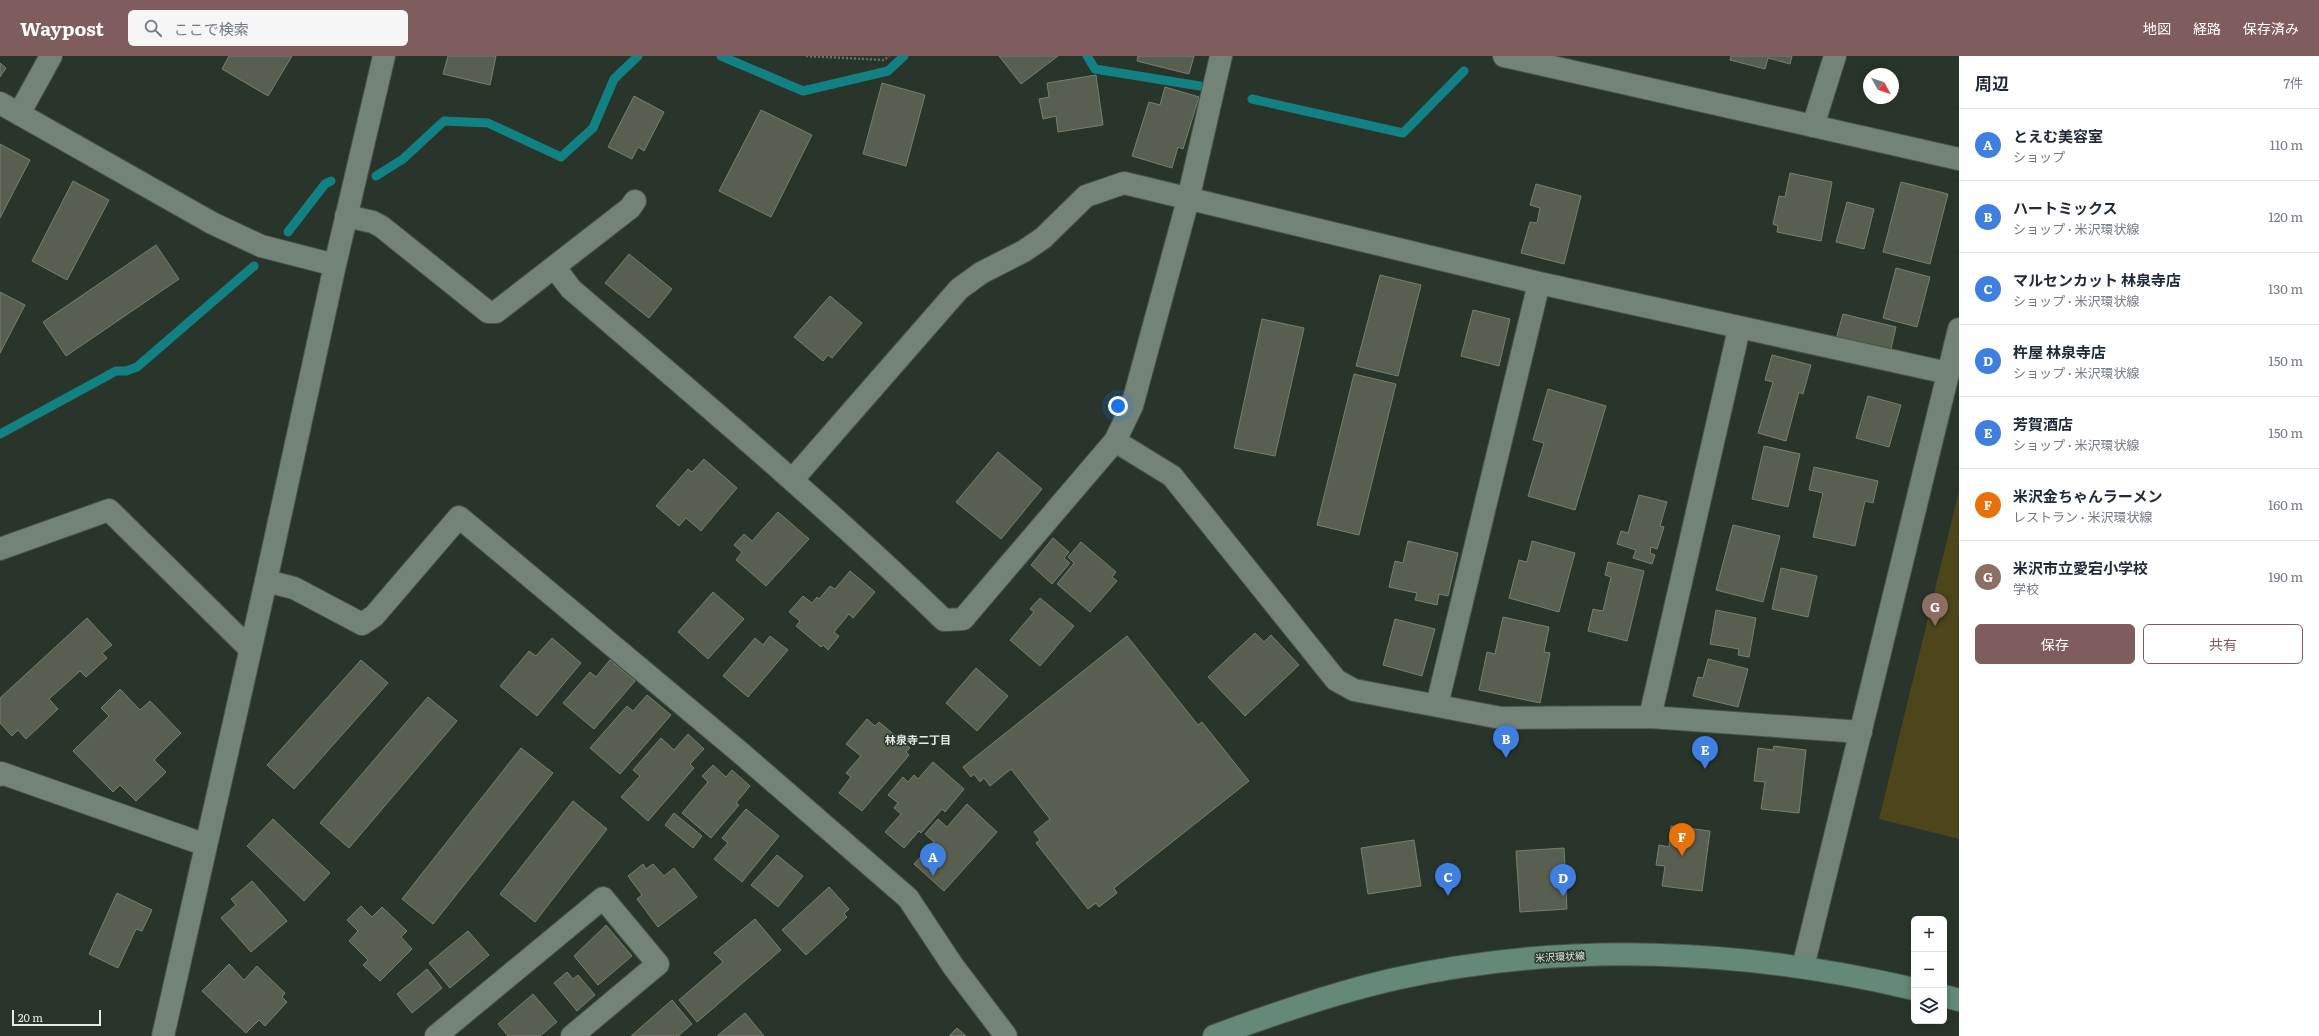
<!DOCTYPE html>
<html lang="ja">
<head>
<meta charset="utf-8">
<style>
  :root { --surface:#fff; --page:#f6f6f7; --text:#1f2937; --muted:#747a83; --line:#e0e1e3; --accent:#7f5d5e }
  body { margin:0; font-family:Literata,"Noto Sans JP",serif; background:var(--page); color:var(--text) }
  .controls { position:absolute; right:12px; bottom:12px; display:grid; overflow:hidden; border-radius:6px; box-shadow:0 2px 10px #0003 }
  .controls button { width:36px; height:36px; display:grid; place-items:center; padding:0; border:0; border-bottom:1px solid var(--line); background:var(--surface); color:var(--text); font:20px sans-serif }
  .compass { position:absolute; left:1863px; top:12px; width:36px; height:36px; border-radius:50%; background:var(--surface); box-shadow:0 2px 10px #0003; rotate:130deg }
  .scale { position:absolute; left:12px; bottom:10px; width:89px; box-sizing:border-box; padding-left:4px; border:2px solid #e4ece5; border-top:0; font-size:11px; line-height:14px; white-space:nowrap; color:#e4ece5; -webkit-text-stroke:3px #29352b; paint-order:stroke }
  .you { position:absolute; left:1118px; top:350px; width:14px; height:14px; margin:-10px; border:3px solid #fff; border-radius:50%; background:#1a73e8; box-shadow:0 0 0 6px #1a73e833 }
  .badge { display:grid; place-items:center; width:26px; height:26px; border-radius:50%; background:var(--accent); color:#fff; font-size:13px; font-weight:700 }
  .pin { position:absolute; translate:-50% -33px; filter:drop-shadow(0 1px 2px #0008) }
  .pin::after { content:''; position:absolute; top:21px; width:14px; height:12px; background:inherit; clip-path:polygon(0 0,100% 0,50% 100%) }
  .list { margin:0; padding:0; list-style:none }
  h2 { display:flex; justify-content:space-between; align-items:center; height:52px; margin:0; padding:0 16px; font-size:17px }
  h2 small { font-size:13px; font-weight:400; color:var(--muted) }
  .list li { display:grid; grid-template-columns:26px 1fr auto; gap:12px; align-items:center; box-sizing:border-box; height:72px; padding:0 16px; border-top:1px solid var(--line) }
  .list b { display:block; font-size:15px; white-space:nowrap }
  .list p { margin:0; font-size:13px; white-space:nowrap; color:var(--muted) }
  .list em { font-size:13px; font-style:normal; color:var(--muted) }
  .actions { display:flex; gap:8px; padding:12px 16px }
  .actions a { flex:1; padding:9px 0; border:1px solid var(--accent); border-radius:6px; text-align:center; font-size:14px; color:var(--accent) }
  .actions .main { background:var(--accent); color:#fff }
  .icon { flex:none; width:22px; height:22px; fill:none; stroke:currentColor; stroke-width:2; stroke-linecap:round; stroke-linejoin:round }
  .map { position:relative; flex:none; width:1959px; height:980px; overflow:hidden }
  header { display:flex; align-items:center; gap:24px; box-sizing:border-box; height:56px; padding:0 20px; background:var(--accent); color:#fff }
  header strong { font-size:19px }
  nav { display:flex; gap:22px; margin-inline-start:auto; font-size:14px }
  .search { width:280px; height:36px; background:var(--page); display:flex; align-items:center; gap:10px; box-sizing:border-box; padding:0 14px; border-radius:6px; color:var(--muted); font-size:15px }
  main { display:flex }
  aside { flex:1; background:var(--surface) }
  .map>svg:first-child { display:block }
  .green { fill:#4c461a }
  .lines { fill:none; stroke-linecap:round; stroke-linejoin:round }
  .stream { stroke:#128183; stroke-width:9 }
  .building { fill:#595f50; stroke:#787f6f }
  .minor-casing { stroke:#48534a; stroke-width:24 }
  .tertiary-casing { stroke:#48534a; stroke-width:24 }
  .secondary-casing { stroke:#48534a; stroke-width:24 }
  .path { stroke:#677168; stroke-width:2.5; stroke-dasharray:2 2; stroke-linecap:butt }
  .minor { stroke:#748377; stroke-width:22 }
  .tertiary { stroke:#748377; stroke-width:22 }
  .secondary { stroke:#648979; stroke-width:22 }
  .labels { text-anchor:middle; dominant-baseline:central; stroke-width:3; stroke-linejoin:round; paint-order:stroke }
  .street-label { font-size:10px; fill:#e4ece5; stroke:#29352b }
  .neighbourhood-label { font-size:11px; font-weight:bold; fill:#e4ece5; stroke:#29352b }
</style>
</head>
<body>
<header>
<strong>Waypost</strong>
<div class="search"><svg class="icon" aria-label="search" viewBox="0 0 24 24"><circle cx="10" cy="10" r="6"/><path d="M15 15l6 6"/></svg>ここで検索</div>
<nav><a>地図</a><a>経路</a><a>保存済み</a></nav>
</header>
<main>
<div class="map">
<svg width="1959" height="980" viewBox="0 0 1959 980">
  <rect width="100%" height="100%" fill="#29352b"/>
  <!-- green -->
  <path class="green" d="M 1959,435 L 1959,783 L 1879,763 Z"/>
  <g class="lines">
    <!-- stream -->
    <path class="stream" d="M 721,0 L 803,35 L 888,15 L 904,0
      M 1087,0 L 1095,13 L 1200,30
      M 1252,43 L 1403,77 L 1464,15
      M 376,120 L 403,103 L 444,65 L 488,67 L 561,101 L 593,72 L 614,23 L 638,0
      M 288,176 L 325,128 L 331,125
      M 0,378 L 116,315 L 126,315 L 137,311 L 254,210"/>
  </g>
  <!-- building -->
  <path class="building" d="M 229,0 L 292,0 L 268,40 L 222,13 Z
    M 448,0 L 496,0 L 490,29 L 443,18 Z
    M 999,0 L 1058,0 L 1021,28 Z
    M 1138,0 L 1194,0 L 1189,18 L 1137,5 Z
    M 1731,0 L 1792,0 L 1790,8 L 1768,2 L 1765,13 L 1730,4 Z
    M 0,7 L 6,12 L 0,21 Z
    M 1096,19 L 1103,69 L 1058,76 L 1056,60 L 1043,63 L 1039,43 L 1049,41 L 1047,27 Z
    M 882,27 L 925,39 L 906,110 L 863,98 Z
    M 1165,31 L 1199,41 L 1183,93 L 1178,91 L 1172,112 L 1132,100 L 1149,46 L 1160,49 Z
    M 634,40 L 664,56 L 644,95 L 638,91 L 632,103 L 608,91 Z
    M 761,54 L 812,79 L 771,161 L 719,135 Z
    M 0,88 L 30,104 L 0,162 Z
    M 1790,117 L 1832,126 L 1821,185 L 1777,176 L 1778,170 L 1773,168 L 1779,140 L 1785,141 Z
    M 73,125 L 109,144 L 67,224 L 32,205 Z
    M 1901,126 L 1948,138 L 1930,208 L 1883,196 Z
    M 1536,128 L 1581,140 L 1564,208 L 1521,197 L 1530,166 L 1537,167 L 1540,152 L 1530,149 Z
    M 1847,146 L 1874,153 L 1864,193 L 1836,186 Z
    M 156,189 L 179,223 L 66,300 L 43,266 Z
    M 629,198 L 672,233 L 649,262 L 605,227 Z
    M 1896,212 L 1930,221 L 1917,271 L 1883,262 Z
    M 1380,219 L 1421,229 L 1398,320 L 1356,310 Z
    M 0,236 L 25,249 L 0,297 Z
    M 830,240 L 862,267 L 832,302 L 828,299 L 823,305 L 794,281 Z
    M 1473,254 L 1510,263 L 1499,310 L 1461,300 Z
    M 1843,258 L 1896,271 L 1890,297 L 1836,283 Z
    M 1262,263 L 1304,272 L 1275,400 L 1234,392 Z
    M 1772,299 L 1811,309 L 1803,338 L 1799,336 L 1786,385 L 1758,377 L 1773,326 L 1765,324 Z
    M 1354,318 L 1396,328 L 1359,479 L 1317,469 Z
    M 1548,333 L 1606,350 L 1575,454 L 1528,440 L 1544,387 L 1533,384 Z
    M 1868,340 L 1901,349 L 1889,391 L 1856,382 Z
    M 1764,390 L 1800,398 L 1788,451 L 1752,443 Z
    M 998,396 L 1042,433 L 1001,483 L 956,446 Z
    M 704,403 L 737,432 L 701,475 L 686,462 L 679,470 L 656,450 L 688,413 L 692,416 Z
    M 1814,411 L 1878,425 L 1873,447 L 1865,445 L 1855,490 L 1813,481 L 1823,437 L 1809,434 Z
    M 1639,439 L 1667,446 L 1660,470 L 1664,471 L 1657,493 L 1651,491 L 1650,497 L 1655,499 L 1652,508 L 1633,502 L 1636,494 L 1617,488 L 1621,475 L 1628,477 Z
    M 778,456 L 809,483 L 766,530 L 736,504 L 742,496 L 734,489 L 744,478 L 752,485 Z
    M 1733,469 L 1780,480 L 1763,546 L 1716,534 Z
    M 1053,482 L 1069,496 L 1064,502 L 1070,507 L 1052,528 L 1031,509 Z
    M 1408,485 L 1458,497 L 1448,540 L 1439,538 L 1437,549 L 1415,544 L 1417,537 L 1389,531 L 1395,505 L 1403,507 Z
    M 1532,485 L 1575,497 L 1559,556 L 1509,542 L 1519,504 L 1527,506 Z
    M 1081,486 L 1116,516 L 1112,521 L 1117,525 L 1090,556 L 1057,528 L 1074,507 L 1068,501 Z
    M 1608,506 L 1644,515 L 1627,585 L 1588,575 L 1593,553 L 1603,555 L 1611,521 L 1605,519 Z
    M 1781,512 L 1817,520 L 1808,561 L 1772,553 Z
    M 850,515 L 875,536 L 853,562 L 849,558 L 834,576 L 839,580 L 828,594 L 823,589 L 821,591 L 796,570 L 800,565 L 789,556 L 803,540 L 812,547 L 817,541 L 819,543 L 830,530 L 835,533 Z
    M 713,536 L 744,563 L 708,603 L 678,576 Z
    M 1040,542 L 1074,570 L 1040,610 L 1010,584 L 1034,556 L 1030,553 Z
    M 1716,554 L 1756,562 L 1749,601 L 1738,599 L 1739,593 L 1710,588 Z
    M 1503,561 L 1549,571 L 1544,596 L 1550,597 L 1540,647 L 1479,634 L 1487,596 L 1495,598 Z
    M 87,562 L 112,589 L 102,597 L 107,602 L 86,621 L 80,615 L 49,643 L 58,653 L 26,683 L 18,674 L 12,680 L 0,667 L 0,642 Z
    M 1395,563 L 1435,573 L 1422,620 L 1383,609 Z
    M 1255,577 L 1264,586 L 1271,579 L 1299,609 L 1245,660 L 1208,621 Z
    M 770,580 L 788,594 L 748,641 L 723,620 L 755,582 L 763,589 Z
    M 1127,580 L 1198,669 L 1202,666 L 1249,725 L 1114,832 L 1117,837 L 1099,851 L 1096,847 L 1088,853 L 1036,787 L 1040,784 L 1034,776 L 1050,763 L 1011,713 L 990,730 L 984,722 L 980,726 L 974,718 L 971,721 L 963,711 Z
    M 552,582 L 581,607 L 537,660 L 500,630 L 529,595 L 536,600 Z
    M 1708,603 L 1748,613 L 1738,651 L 1693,640 L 1698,621 L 1703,622 Z
    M 361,604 L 388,627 L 294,733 L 267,709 Z
    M 610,604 L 635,625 L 594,673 L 563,647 L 590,616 L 596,621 Z
    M 976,612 L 1008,640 L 977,675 L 946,647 Z
    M 120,633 L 140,654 L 150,645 L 181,677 L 154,704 L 166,716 L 136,745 L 120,729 L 113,736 L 73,695 L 109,660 L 101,652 Z
    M 647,639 L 671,659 L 620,718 L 590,692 L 627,650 L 633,655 Z
    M 428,641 L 457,665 L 349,792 L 320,767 Z
    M 867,663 L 875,670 L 879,666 L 910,692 L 906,696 L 909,699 L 862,755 L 839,737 L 851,721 L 846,717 L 861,700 L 846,688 Z
    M 688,678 L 704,693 L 690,708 L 694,712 L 648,765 L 621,741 L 640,720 L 633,714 L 661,682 L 674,694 Z
    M 1774,690 L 1806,694 L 1799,757 L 1761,753 L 1765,726 L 1754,725 L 1758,692 L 1773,694 Z
    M 521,692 L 553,717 L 433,868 L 402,843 Z
    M 933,706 L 964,733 L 945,756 L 942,753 L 921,777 L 919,775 L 904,792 L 885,776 L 901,758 L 894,752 L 898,747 L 888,739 L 903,721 L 908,726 L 914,719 L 918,723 Z
    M 713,709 L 726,721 L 732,714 L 750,730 L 736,747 L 739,749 L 711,782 L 682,757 L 708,726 L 702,720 Z
    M 573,745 L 607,773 L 535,866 L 500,838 Z
    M 967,748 L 997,776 L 944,835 L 914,808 L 934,786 L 925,778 L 938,763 L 947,771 Z
    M 746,753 L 779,780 L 742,826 L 714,803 L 728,787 L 722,782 Z
    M 674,757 L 702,780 L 693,792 L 665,769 Z
    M 273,763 L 330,817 L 304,845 L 247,790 Z
    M 1671,770 L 1710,775 L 1702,835 L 1662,830 L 1665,810 L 1656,809 L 1659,789 L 1669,791 Z
    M 1414,784 L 1421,830 L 1368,838 L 1361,792 Z
    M 1564,792 L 1567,853 L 1520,856 L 1516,795 Z
    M 777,799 L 803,820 L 778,851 L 751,829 Z
    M 643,808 L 646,813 L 653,808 L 664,820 L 674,812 L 697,841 L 658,871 L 637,843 L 642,839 L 628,820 Z
    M 252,825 L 287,865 L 251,896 L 221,862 L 236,849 L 231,843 Z
    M 829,831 L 849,853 L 844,858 L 847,861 L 806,899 L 782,874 Z
    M 117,837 L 152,854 L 142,875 L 136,873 L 118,912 L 89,898 Z
    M 361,850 L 372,861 L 382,851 L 407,875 L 401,881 L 412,893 L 380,925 L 363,909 L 368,904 L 349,885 L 358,875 L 347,864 Z
    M 755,863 L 781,894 L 697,966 L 679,944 L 723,906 L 714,897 Z
    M 606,869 L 632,900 L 598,929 L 574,900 Z
    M 468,875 L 489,899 L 450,932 L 429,907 Z
    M 229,908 L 244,924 L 257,910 L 285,937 L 282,941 L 287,946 L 265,970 L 259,964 L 246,977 L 202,935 Z
    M 427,913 L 442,932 L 412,957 L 397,938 Z
    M 567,916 L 573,923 L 578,919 L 595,939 L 577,955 L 554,927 Z
    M 533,938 L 557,966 L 540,980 L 508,980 L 498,968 Z
    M 672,944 L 692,968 L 678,980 L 631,980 Z
    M 745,957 L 764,980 L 717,980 Z
    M 957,972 L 966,980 L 949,980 Z"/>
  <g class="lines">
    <defs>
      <path id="minor" d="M 19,58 L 51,0
        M 1813,70 L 1835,0
        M 346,160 L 373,166 L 382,171 L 488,256 L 496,256 L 630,152 L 635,145
        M 555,212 L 571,233 C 697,341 824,448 944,564 L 963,563 L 1115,385 L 1132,350 L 1188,144 L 1221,0
        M 1115,385 L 1172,420 L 1336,624 L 1354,634 L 1501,662 L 1650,661 L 1861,676
        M 793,423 L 959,233 L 981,217 L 1024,195 L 1043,182 L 1086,140 L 1124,127 L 1539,227 L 1948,317
        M 0,493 L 109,454 L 250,593
        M 1437,649 L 1539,227
        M 1650,661 L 1739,273
        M 0,719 L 1,717 L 206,789
        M 163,980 L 266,525 L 294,532 L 362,568 L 374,560 L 459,461 L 742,698 L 908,842 L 953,910 L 1006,980
        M 436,980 L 603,842 L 658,908 L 572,980"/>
      <path id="tertiary" d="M 1504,0 L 1959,103
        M 0,47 L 212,167 L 261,190 L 335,209
        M 266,525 L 335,209 L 384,0
        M 1803,911 L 1959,273"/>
      <path id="secondary" d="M 1944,940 L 1959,944
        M 1214,980 C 1273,958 1333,937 1395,923 C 1566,885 1744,893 1914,933"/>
    </defs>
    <!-- minor casing -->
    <use href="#minor" class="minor-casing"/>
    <!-- tertiary casing -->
    <use href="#tertiary" class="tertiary-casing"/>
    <!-- secondary casing -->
    <use href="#secondary" class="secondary-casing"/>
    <!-- path -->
    <path class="path" d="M 806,0 L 884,4 L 889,0"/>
    <!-- minor -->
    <use href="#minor" class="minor"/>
    <!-- tertiary -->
    <use href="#tertiary" class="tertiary"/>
    <!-- secondary -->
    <use href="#secondary" class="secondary"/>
  </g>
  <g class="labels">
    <!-- street labels -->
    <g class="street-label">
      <text transform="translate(1560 900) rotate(-3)">米沢環状線</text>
    </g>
    <!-- neighbourhood labels -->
    <g class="neighbourhood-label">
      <text x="918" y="683">林泉寺二丁目</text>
    </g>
  </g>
</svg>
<div class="controls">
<button>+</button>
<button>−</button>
<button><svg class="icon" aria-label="layers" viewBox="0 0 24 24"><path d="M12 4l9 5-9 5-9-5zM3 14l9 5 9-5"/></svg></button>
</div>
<svg class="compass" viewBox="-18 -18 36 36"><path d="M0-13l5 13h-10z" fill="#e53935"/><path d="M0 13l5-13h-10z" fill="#747a83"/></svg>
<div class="scale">20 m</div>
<div class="you"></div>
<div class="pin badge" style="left:933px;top:820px;background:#3f7fe0">A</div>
<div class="pin badge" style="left:1506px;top:702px;background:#3f7fe0">B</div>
<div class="pin badge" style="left:1448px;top:840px;background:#3f7fe0">C</div>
<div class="pin badge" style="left:1563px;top:841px;background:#3f7fe0">D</div>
<div class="pin badge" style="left:1705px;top:713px;background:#3f7fe0">E</div>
<div class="pin badge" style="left:1682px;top:800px;background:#e8710a">F</div>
<div class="pin badge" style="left:1935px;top:570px;background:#8d6e63">G</div>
</div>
<aside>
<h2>周辺<small>7件</small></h2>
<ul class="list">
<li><span class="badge" style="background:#3f7fe0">A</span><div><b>とえむ美容室</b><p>ショップ</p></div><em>110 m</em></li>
<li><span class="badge" style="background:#3f7fe0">B</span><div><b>ハートミックス</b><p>ショップ · 米沢環状線</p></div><em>120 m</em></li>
<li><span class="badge" style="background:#3f7fe0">C</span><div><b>マルセンカット 林泉寺店</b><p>ショップ · 米沢環状線</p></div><em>130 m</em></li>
<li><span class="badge" style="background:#3f7fe0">D</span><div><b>杵屋 林泉寺店</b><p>ショップ · 米沢環状線</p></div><em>150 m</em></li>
<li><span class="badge" style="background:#3f7fe0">E</span><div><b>芳賀酒店</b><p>ショップ · 米沢環状線</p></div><em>150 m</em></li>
<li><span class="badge" style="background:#e8710a">F</span><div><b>米沢金ちゃんラーメン</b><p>レストラン · 米沢環状線</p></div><em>160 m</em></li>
<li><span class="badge" style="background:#8d6e63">G</span><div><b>米沢市立愛宕小学校</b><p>学校</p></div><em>190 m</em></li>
</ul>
<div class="actions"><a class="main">保存</a><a>共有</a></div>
</aside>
</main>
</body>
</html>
